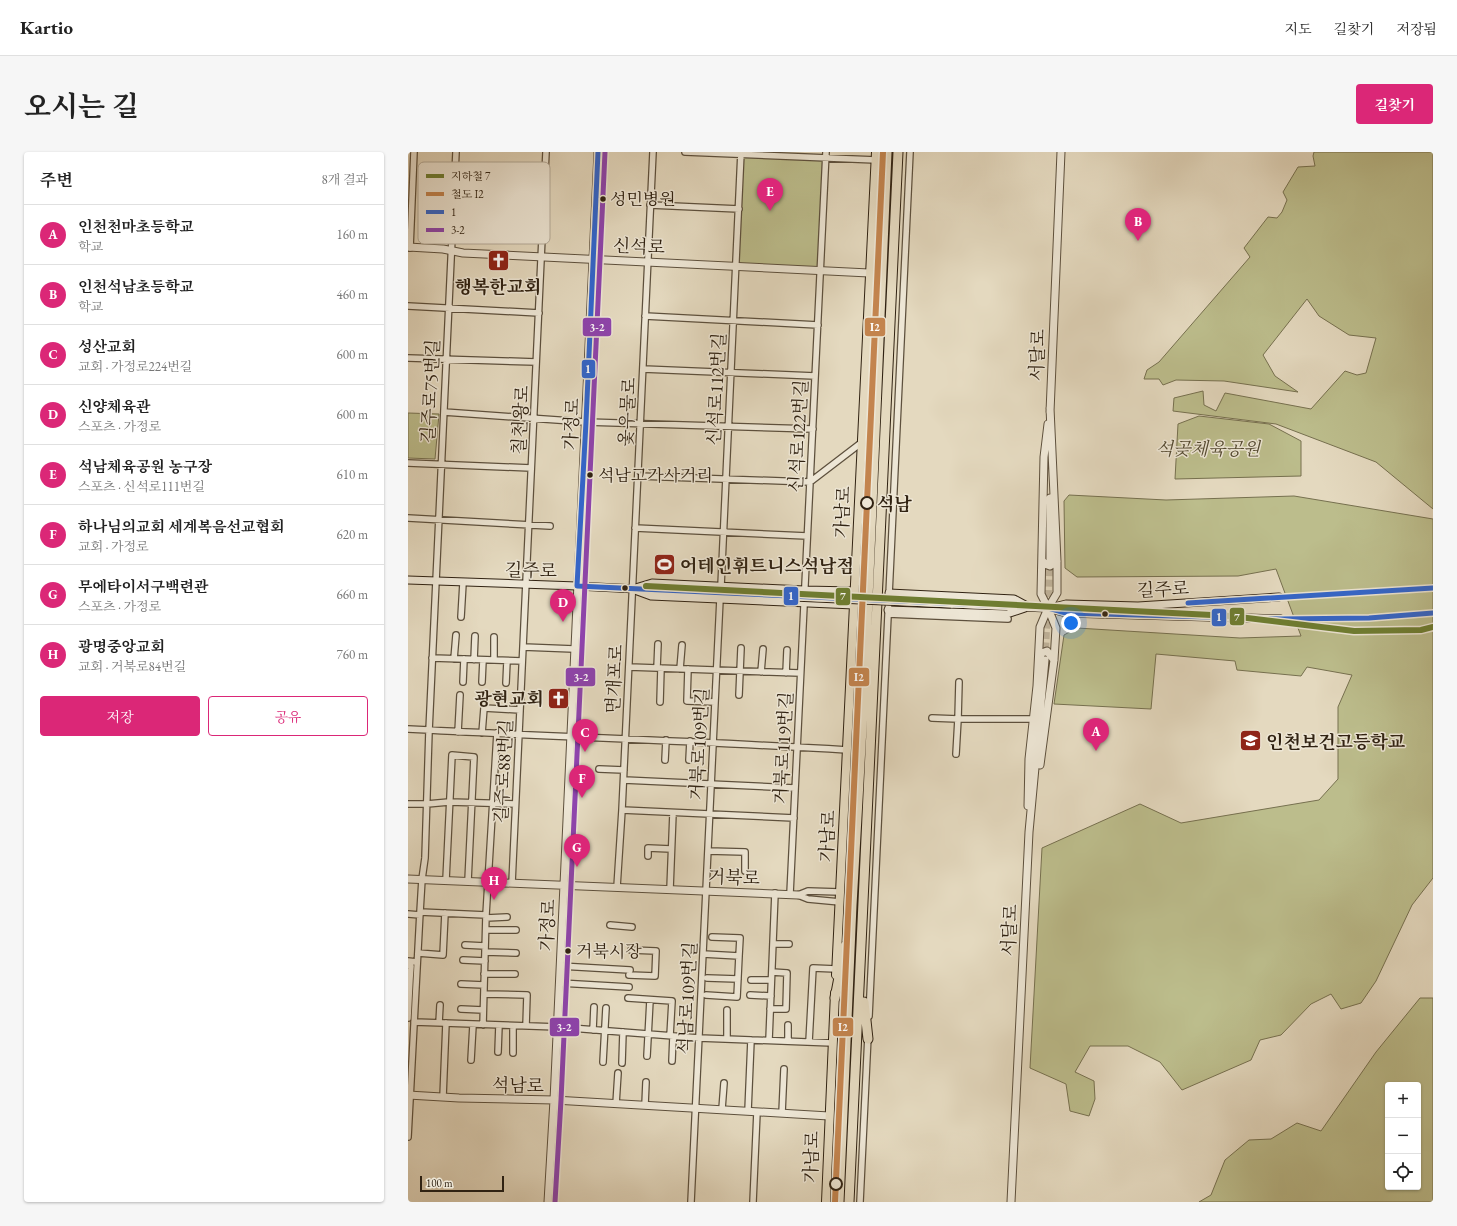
<!DOCTYPE html>
<html lang="ko">
<head>
<meta charset="utf-8">
<style>
  :root { --surface:#fff; --page:#f6f6f6; --text:#222; --muted:#767676; --line:#e0e0e0; --accent:#db2777 }
  body { margin:0; font-family:"EB Garamond","Noto Serif KR",serif; background:var(--page); color:var(--text) }
  .controls { position:absolute; right:12px; bottom:12px; display:grid; overflow:hidden; border-radius:4px; box-shadow:0 1px 3px #0004 }
  .controls button { width:36px; height:36px; display:grid; place-items:center; padding:0; border:0; border-bottom:1px solid var(--line); background:var(--surface); color:var(--text); font:20px sans-serif }
  .scale { position:absolute; left:12px; bottom:10px; width:84px; box-sizing:border-box; padding-left:4px; border:2px solid #302212; border-top:0; font-size:11px; line-height:14px; white-space:nowrap; color:#302212; -webkit-text-stroke:3px #ede6d5; paint-order:stroke }
  .you { position:absolute; left:663px; top:471px; width:14px; height:14px; margin:-10px; border:3px solid #fff; border-radius:50%; background:#1a73e8; box-shadow:0 0 0 6px #1a73e833 }
  .badge { display:grid; place-items:center; width:26px; height:26px; border-radius:50%; background:var(--accent); color:#fff; font-size:13px; font-weight:700 }
  .pin { position:absolute; translate:-50% -33px; filter:drop-shadow(0 1px 2px #0008) }
  .pin::after { content:''; position:absolute; top:21px; width:14px; height:12px; background:inherit; clip-path:polygon(0 0,100% 0,50% 100%) }
  .list { margin:0; padding:0; list-style:none }
  h2 { display:flex; justify-content:space-between; align-items:center; height:52px; margin:0; padding:0 16px; font-size:17px }
  h2 small { font-size:13px; font-weight:400; color:var(--muted) }
  .list li { display:grid; grid-template-columns:26px 1fr auto; gap:12px; align-items:center; box-sizing:border-box; height:60px; padding:0 16px; border-top:1px solid var(--line) }
  .list b { display:block; font-size:15px; white-space:nowrap }
  .list p { margin:0; font-size:13px; white-space:nowrap; color:var(--muted) }
  .list em { font-size:13px; font-style:normal; color:var(--muted) }
  .actions { display:flex; gap:8px; padding:12px 16px }
  .actions a { flex:1; padding:9px 0; border:1px solid var(--accent); border-radius:4px; text-align:center; font-size:14px; color:var(--accent) }
  .actions .main { background:var(--accent); color:#fff }
  .icon { flex:none; width:22px; height:22px; fill:none; stroke:currentColor; stroke-width:2; stroke-linecap:round; stroke-linejoin:round }
  .map { position:relative; flex:none; width:1025px; height:1050px; overflow:hidden; border-radius:4px }
  header { display:flex; align-items:center; gap:24px; box-sizing:border-box; height:56px; padding:0 20px; background:var(--surface); border-bottom:1px solid var(--line) }
  header strong { font-size:19px }
  nav { display:flex; gap:22px; margin-inline-start:auto; font-size:14px }
  .intro { display:flex; align-items:center; justify-content:space-between; box-sizing:border-box; height:96px; padding:0 24px }
  h1 { margin:0; font-size:28px }
  .button { padding:10px 18px; border-radius:4px; background:var(--accent); color:#fff; font-size:14px; font-weight:700 }
  main { display:flex; gap:24px; padding:0 24px }
  aside { flex:1; background:var(--surface); border-radius:4px; box-shadow:0 1px 3px #0004 }
  .map>svg:first-child { display:block }
  .green { fill:#bcbd8c; stroke:#76704f; fill-rule:evenodd }
  .lines { fill:none; stroke-linecap:round; stroke-linejoin:round }
  .tertiary-tunnel { stroke:#c0b49c; stroke-width:7; stroke-dasharray:7 3.5; stroke-linecap:butt }
  .secondary-tunnel { stroke:#c0b49c; stroke-width:7; stroke-dasharray:7 3.5; stroke-linecap:butt }
  .minor-casing { stroke:#5d503d; stroke-width:8 }
  .tertiary-casing { stroke:#5d503d; stroke-width:9 }
  .secondary-casing { stroke:#302212; stroke-width:9 }
  .primary-casing { stroke:#302212; stroke-width:10 }
  .trunk-casing { stroke:#302212; stroke-width:11 }
  .minor { stroke:#ede6d5; stroke-width:5.5 }
  .tertiary { stroke:#ede6d5; stroke-width:7 }
  .secondary { stroke:#ede6d5; stroke-width:7 }
  .primary { stroke:#e4d9bf; stroke-width:8 }
  .trunk { stroke:#e4d9bf; stroke-width:9 }
  .secondary-bridge-casing { stroke:#302212; stroke-width:9; stroke-linecap:butt }
  .secondary-bridge { stroke:#ede6d5; stroke-width:7 }
  .bus-1-casing { stroke:#ede6d5; stroke-width:8 }
  .bus-2-casing { stroke:#ede6d5; stroke-width:8 }
  .bus-1 { stroke:#36c; stroke-width:5 }
  .bus-2 { stroke:#8e44ad; stroke-width:5 }
  .rail-1-casing { stroke:#ede6d5; stroke-width:9 }
  .rail-1 { stroke:#c3844e; stroke-width:6 }
  .metro-1-casing { stroke:#ede6d5; stroke-width:9 }
  .metro-1 { stroke:#6e7e31; stroke-width:6 }
  .bus-dot { fill:#302212; stroke:#ede6d5; stroke-width:1.5 }
  .stop-dot { fill:#ede6d5; stroke:#302212; stroke-width:2 }
  .labels { text-anchor:middle; dominant-baseline:central; stroke-width:3; stroke-linejoin:round; paint-order:stroke }
  .bus-label { font-size:17px; fill:#302212; stroke:#ede6d5; text-anchor:start }
  .street-label { font-size:18px; fill:#302212; stroke:#ede6d5 }
  .poi-label { font-size:18px; font-weight:bold; fill:#302212; stroke:#ede6d5; text-anchor:start }
  .park-label { font-size:18px; font-style:italic; fill:#534930; stroke:#ede6d5 }
  .stop-label { font-size:18px; font-weight:bold; fill:#302212; stroke:#ede6d5; text-anchor:start }
  .key { fill:#ede6d5; stroke:#b4ab9a; stroke-width:1 }
  .key-label { font-size:11px; fill:#302212 }
  .line-badge { stroke:#ede6d5; stroke-width:1.5 }
  .badge-label { font-size:11px; text-anchor:middle; font-weight:bold; fill:#fff }
</style>
</head>
<body>
<header>
<strong>Kartio</strong>
<nav><a>지도</a><a>길찾기</a><a>저장됨</a></nav>
</header>
<div class="intro"><h1>오시는 길</h1><a class="button">길찾기</a></div>
<main>
<aside>
<h2>주변<small>8개 결과</small></h2>
<ul class="list">
<li><span class="badge">A</span><div><b>인천천마초등학교</b><p>학교</p></div><em>160 m</em></li>
<li><span class="badge">B</span><div><b>인천석남초등학교</b><p>학교</p></div><em>460 m</em></li>
<li><span class="badge">C</span><div><b>성산교회</b><p>교회 · 가정로224번길</p></div><em>600 m</em></li>
<li><span class="badge">D</span><div><b>신양체육관</b><p>스포츠 · 가정로</p></div><em>600 m</em></li>
<li><span class="badge">E</span><div><b>석남체육공원 농구장</b><p>스포츠 · 신석로111번길</p></div><em>610 m</em></li>
<li><span class="badge">F</span><div><b>하나님의교회 세계복음선교협회</b><p>교회 · 가정로</p></div><em>620 m</em></li>
<li><span class="badge">G</span><div><b>무에타이서구백련관</b><p>스포츠 · 가정로</p></div><em>660 m</em></li>
<li><span class="badge">H</span><div><b>광명중앙교회</b><p>교회 · 거북로84번길</p></div><em>760 m</em></li>
</ul>
<div class="actions"><a class="main">저장</a><a>공유</a></div>
</aside>
<div class="map">
<svg width="1025" height="1050" viewBox="0 0 1025 1050">
  <rect width="100%" height="100%" fill="#e4d9bf"/>
  <filter id="stains"><feTurbulence type="fractalNoise" baseFrequency=".005" numOctaves="4"/><feColorMatrix values="0 0 0 0 .2 0 0 0 0 .09 0 0 0 0 .02 0 0 0 .5 -.17"/></filter>
  <radialGradient id="worn" r=".72"><stop offset=".6" stop-color="#630" stop-opacity="0"/><stop offset="1" stop-color="#630" stop-opacity=".3"/></radialGradient>
  <!-- green -->
  <path class="green" d="M 906,0 L 1025,0 L 1025,357 L 968,310 L 868,272 L 765,259 L 766,246 L 795,239 L 796,253 L 808,259 L 817,241 L 903,257 L 937,219 L 949,223 L 958,221 L 968,186 L 941,183 L 911,164 L 899,147 L 855,203 L 867,224 L 890,240 L 816,229 L 768,228 L 755,233 L 751,227 L 736,227 L 739,218 L 751,210 L 842,105 L 836,96 L 860,65 L 869,66 L 874,60 L 879,48 L 875,40 L 890,15 L 907,14 L 905,4 Z
    M 333,3 L 418,6 L 413,118 L 328,114 Z
    M 0,261 L 31,262 L 27,307 L 0,306 Z
    M 791,264 L 861,272 L 893,289 L 893,324 L 767,327 L 770,272 Z
    M 661,343 L 758,348 L 886,344 L 1025,367 L 1025,726 L 1004,753 L 968,829 L 953,851 L 933,857 L 923,842 L 903,852 L 873,883 L 852,888 L 843,908 L 774,938 L 752,910 L 720,894 L 682,894 L 667,920 L 686,929 L 687,947 L 681,964 L 662,959 L 658,932 L 622,916 L 634,696 L 732,652 L 773,671 L 911,648 L 930,627 L 930,555 L 944,523 L 899,515 L 893,524 L 829,518 L 827,509 L 748,502 L 743,557 L 646,552 L 656,483 L 669,476 L 832,486 L 893,484 L 868,417 L 830,424 L 669,425 L 657,416 L 656,349 Z
    M 1012,846 L 1025,846 L 1025,1050 L 791,1050 L 803,1043 L 817,1008 L 841,988 L 863,987 L 889,971 L 913,979 L 968,900 ZM 980,933 L 1010,933 L 1010,1035 L 980,1035 Z"/>
  <g class="lines">
    <!-- tertiary-tunnel -->
    <path class="tertiary-tunnel" d="M 637,508 L 642,408"/>
    <!-- secondary-tunnel -->
    <path class="secondary-tunnel" d="M 871,445 L 1025,436
      M 873,467 L 961,466 L 1025,461"/>
    <defs>
      <path id="minor" d="M 277,0 L 468,8
        M 46,44 L 136,48
        M 242,53 L 331,57
        M 2,96 L 6,0
        M 0,154 L 131,161
        M 237,164 L 410,173
        M 0,206 L 128,210
        M 235,217 L 407,224
        M 36,260 L 178,270 L 405,277
        M 0,311 L 123,316
        M 230,324 L 402,330 L 453,291
        M 0,366 L 142,374
        M 227,376 L 399,384
        M 313,434 L 333,0
        M 480,462 L 600,467
        M 53,465 L 55,431
        M 115,495 L 166,497
        M 24,506 L 114,509
        M 46,507 L 48,483
        M 66,508 L 67,484
        M 86,508 L 86,485
        M 221,515 L 392,521
        M 249,516 L 250,492
        M 272,517 L 274,493
        M 280,517 L 279,549 L 307,550
        M 353,520 L 355,497
        M 378,521 L 379,498
        M 55,530 L 56,507
        M 74,530 L 75,508
        M 551,530 L 550,567 L 626,567
        M 98,531 L 99,509
        M 331,543 L 333,496
        M 252,550 L 253,516
        M 524,566 L 550,567 L 548,602
        M 0,577 C 146,585 293,589 439,598
        M 50,580 L 52,543
        M 74,581 L 76,556 L 112,558
        M 257,608 L 258,588
        M 281,608 L 282,589
        M 191,617 L 216,618
        M 216,628 L 387,636
        M 0,652 L 19,652 L 41,650 L 107,652
        M 214,658 L 386,666
        M 300,699 L 337,700 L 337,719
        M 240,704 L 240,696 L 263,697
        M 38,728 L 44,603 L 66,605 L 60,729
        M 104,731 L 138,0
        M 209,735 L 214,658 L 245,0
        M 262,737 L 265,661
        M 382,742 L 418,0
        M 390,743 L 400,739 L 432,740
        M 390,743 L 400,747 L 432,750
        M 12,760 L 78,763
        M 0,762 L 12,763
        M 78,766 L 99,765
        M 202,773 L 224,775
        M 78,778 L 108,778
        M 365,792 L 381,792
        M 57,793 L 77,794
        M 77,800 L 108,801
        M 10,801 L 35,803 L 37,761
        M 295,802 L 331,804 L 332,786 L 304,785
        M 55,808 L 77,809
        M 0,809 L 9,810
        M 0,813 L 3,814 L 2,827
        M 152,814 L 222,818
        M 76,822 L 107,822
        M 221,823 L 247,824 L 248,799 L 223,798
        M 299,826 L 330,827
        M 0,827 L 2,827 L 0,866
        M 343,828 L 363,828
        M 152,831 L 221,835
        M 53,832 L 76,833
        M 76,842 L 119,843 L 118,874
        M 298,843 L 329,845 L 331,804
        M 342,843 L 363,844
        M 220,846 L 264,849 L 262,884
        M 53,857 L 75,858
        M 362,857 L 378,857 L 379,821 L 364,820
        M 461,864 L 502,0
        M 6,870 L 150,875 L 291,886 L 425,891
        M 31,871 L 32,853
        M 75,873 L 78,763 L 89,581
        M 185,878 L 186,855
        M 319,887 L 319,858
        M 361,888 L 367,741
        M 380,889 L 380,873
        M 401,890 L 405,816 L 428,817
        M 90,900 L 91,873
        M 105,901 L 105,874
        M 239,904 L 242,848
        M 63,908 L 65,873
        M 264,909 L 265,884
        M 195,910 L 198,856
        M 214,911 L 215,880
        M 35,945 L 38,871
        M 208,952 L 210,921
        M 237,953 L 238,930
        M 314,957 L 316,931
        M 340,959 L 343,888
        M 374,961 L 376,917
        M 0,985 L 12,760 L 14,727 L 17,706 L 21,579 L 48,0
        M 283,1050 L 312,447
        M 345,1050 L 349,960
        M 452,1050 L 460,884"/>
      <path id="tertiary" d="M 0,95 L 35,97 L 55,101 L 461,121
        M 642,260 L 653,0
        M 642,346 L 642,408
        M 634,408 L 637,412 L 642,414 L 649,409
        M 631,506 L 634,501 L 639,499 L 646,508
        M 632,613 L 646,508 L 648,476 L 640,456 L 649,441 L 649,409 L 642,256
        M 620,654 L 621,607 L 629,534 L 632,475 L 640,456 L 633,442 L 636,305 L 640,272
        M 0,727 L 390,743
        M 0,943 L 51,946 L 146,948 L 421,964
        M 140,1050 L 146,948 L 190,0
        M 603,1050 L 621,680 L 637,508"/>
      <path id="secondary" d="M 0,428 L 169,434 L 385,445
        M 481,441 L 606,447 L 619,454
        M 543,452 L 640,456 L 658,461 L 873,467
        M 446,453 L 243,444 L 224,437 L 244,431 L 396,438 L 446,439
        M 642,456 L 658,452 L 730,454 L 871,445
        M 480,458 L 599,462 L 617,456"/>
      <path id="primary" d="M 428,823 L 468,0
        M 418,1050 L 427,841"/>
      <path id="trunk" d="M 427,846 L 437,794
        M 456,850 L 460,887
        M 431,1050 L 444,753 L 456,541 L 479,0
        M 441,1050 L 490,0"/>
    </defs>
    <!-- minor casing -->
    <use href="#minor" class="minor-casing"/>
    <!-- tertiary casing -->
    <use href="#tertiary" class="tertiary-casing"/>
    <!-- secondary casing -->
    <use href="#secondary" class="secondary-casing"/>
    <!-- primary casing -->
    <use href="#primary" class="primary-casing"/>
    <!-- trunk casing -->
    <use href="#trunk" class="trunk-casing"/>
    <!-- minor -->
    <use href="#minor" class="minor"/>
    <!-- tertiary -->
    <use href="#tertiary" class="tertiary"/>
    <!-- secondary -->
    <use href="#secondary" class="secondary"/>
    <!-- primary -->
    <use href="#primary" class="primary"/>
    <!-- trunk -->
    <use href="#trunk" class="trunk"/>
    <defs>
      <path id="secondary-bridge" d="M 385,445 L 543,452"/>
    </defs>
    <!-- secondary-bridge casing -->
    <use href="#secondary-bridge" class="secondary-bridge-casing"/>
    <!-- secondary-bridge -->
    <use href="#secondary-bridge" class="secondary-bridge"/>
    <defs>
      <path id="bus-1" d="M 169,434 L 640,456 L 658,461 L 873,467 L 961,466 L 1025,461
        M 169,434 L 178,270 L 190,0
        M 780,451 L 1025,436"/>
      <path id="bus-2" d="M 147,1050 L 153,948 L 197,0"/>
    </defs>
    <!-- bus-1 casing -->
    <use href="#bus-1" class="bus-1-casing"/>
    <!-- bus-2 casing -->
    <use href="#bus-2" class="bus-2-casing"/>
    <!-- bus-1 -->
    <use href="#bus-1" class="bus-1"/>
    <!-- bus-2 -->
    <use href="#bus-2" class="bus-2"/>
    <defs>
      <path id="rail-1" d="M 427,1050 L 475,0"/>
    </defs>
    <!-- rail-1 casing -->
    <use href="#rail-1" class="rail-1-casing"/>
    <!-- rail-1 -->
    <use href="#rail-1" class="rail-1"/>
    <defs>
      <path id="metro-1" d="M 238,434 L 823,464 L 946,479 L 1013,478 L 1025,475"/>
    </defs>
    <!-- metro-1 casing -->
    <use href="#metro-1" class="metro-1-casing"/>
    <!-- metro-1 -->
    <use href="#metro-1" class="metro-1"/>
  </g>
  <!-- icons -->
  <defs>
    <symbol id="church-square" viewBox="-11 -11 22 22"><rect x="-9" y="-9" width="18" height="18" rx="4" fill="#8f2418" stroke="#ede6d5"/><path d="M-1.2-6h2.4v3.5h3.3v2.4h-3.3V6h-2.4V-.1h-3.3v-2.4h3.3Z" fill="#fff"/></symbol>
    <symbol id="stadium-square" viewBox="-11 -11 22 22"><rect x="-9" y="-9" width="18" height="18" rx="4" fill="#8f2418" stroke="#ede6d5"/><path d="M0-5a6.5 5 0 1 0 0 10a6.5 5 0 1 0 0-10ZM-3.5-1.8h7v3.6h-7Z" fill="#fff"/></symbol>
    <symbol id="school-square" viewBox="-11 -11 22 22"><rect x="-9" y="-9" width="18" height="18" rx="4" fill="#8f2418" stroke="#ede6d5"/><path d="M0-5L7-2L0 1L-7-2ZM-4 1L0 2.5L4 1V4Q0 6-4 4Z" fill="#fff"/></symbol>
  </defs>
  <g fill-rule="evenodd">
    <use href="#church-square" x="78" y="96" width="25" height="25"/>
    <use href="#stadium-square" x="244" y="400" width="25" height="25"/>
    <use href="#church-square" x="138" y="534" width="25" height="25"/>
    <use href="#school-square" x="830" y="576" width="25" height="25"/>
  </g>
  <!-- markers -->
  <g class="bus-dot">
    <circle cx="195" cy="47" r="3.5"/>
    <circle cx="182" cy="323" r="3.5"/>
    <circle cx="217" cy="436" r="3.5"/>
    <circle cx="697" cy="462" r="3.5"/>
    <circle cx="160" cy="799" r="3.5"/>
  </g>
  <g class="stop-dot">
    <circle cx="459" cy="351" r="6"/>
    <circle cx="428" cy="1032" r="6"/>
  </g>
  <g class="labels">
    <!-- bus labels -->
    <g class="bus-label">
      <text x="202" y="47">성민병원</text>
      <text x="190" y="323">석남고가사거리</text>
      <text x="168" y="799">거북시장</text>
    </g>
    <!-- street labels -->
    <g class="street-label">
      <text transform="translate(231 94) rotate(2)">신석로</text>
      <text transform="translate(629 203) rotate(-88)">서달로</text>
      <text transform="translate(308 237) rotate(-87)">신석로112번길</text>
      <text transform="translate(22 239) rotate(-87)">길주로75번길</text>
      <text transform="translate(219 260) rotate(-87)">옻우물로</text>
      <text transform="translate(112 268) rotate(-87)">칠천왕로</text>
      <text transform="translate(163 272) rotate(-87)">가정로</text>
      <text transform="translate(390 284) rotate(-87)">신석로122번길</text>
      <text transform="translate(434 360) rotate(-87)">가남로</text>
      <text transform="translate(123 418) rotate(1)">길주로</text>
      <text transform="translate(755 437) rotate(-3)">길주로</text>
      <text transform="translate(206 527) rotate(-87)">면개포로</text>
      <text transform="translate(291 592) rotate(-87)">거북로109번길</text>
      <text transform="translate(375 596) rotate(-87)">거북로119번길</text>
      <text transform="translate(95 619) rotate(-87)">길주로88번길</text>
      <text transform="translate(419 684) rotate(-87)">가남로</text>
      <text transform="translate(326 725) rotate(2)">거북로</text>
      <text transform="translate(139 773) rotate(-87)">가정로</text>
      <text transform="translate(601 778) rotate(-87)">서달로</text>
      <text transform="translate(279 846) rotate(-87)">석남로109번길</text>
      <text transform="translate(110 933) rotate(1)">석남로</text>
      <text transform="translate(403 1005) rotate(-88)">가남로</text>
    </g>
    <!-- poi labels -->
    <g class="poi-label">
      <text x="90" y="134" text-anchor="middle">행복한교회</text>
      <text x="272" y="413">어테인휘트니스석남점</text>
      <text x="136" y="546" text-anchor="end">광현교회</text>
      <text x="858" y="589">인천보건고등학교</text>
    </g>
    <!-- park labels -->
    <g class="park-label">
      <text x="800" y="296">석곶체육공원</text>
    </g>
    <!-- stop labels -->
    <g class="stop-label">
      <text x="469" y="351">석남</text>
    </g>
  </g>
  <!-- legend -->
  <rect x="10" y="10" width="132" height="82" rx="6" class="key"/>
  <rect x="18" y="22" width="18" height="4" fill="#6e7e31"/>
  <rect x="18" y="40" width="18" height="4" fill="#c3844e"/>
  <rect x="18" y="58" width="18" height="4" fill="#36c"/>
  <rect x="18" y="76" width="18" height="4" fill="#8e44ad"/>
  <g class="key-label">
    <text x="43" y="28">지하철 7</text>
    <text x="43" y="46">철도 I2</text>
    <text x="43" y="64">1</text>
    <text x="43" y="82">3-2</text>
  </g>
  <g class="line-badge">
    <rect x="456" y="165" width="22" height="20" rx="4" fill="#c3844e"/>
    <rect x="174" y="165" width="30" height="20" rx="4" fill="#8e44ad"/>
    <rect x="173" y="207" width="15" height="20" rx="4" fill="#36c"/>
    <rect x="375" y="434" width="16" height="20" rx="4" fill="#36c"/>
    <rect x="427" y="435" width="16" height="19" rx="4" fill="#6e7e31"/>
    <rect x="821" y="455" width="16" height="19" rx="4" fill="#6e7e31"/>
    <rect x="803" y="456" width="16" height="19" rx="4" fill="#36c"/>
    <rect x="440" y="515" width="22" height="20" rx="4" fill="#c3844e"/>
    <rect x="157" y="515" width="31" height="20" rx="4" fill="#8e44ad"/>
    <rect x="424" y="865" width="22" height="20" rx="4" fill="#c3844e"/>
    <rect x="141" y="865" width="31" height="20" rx="4" fill="#8e44ad"/>
  </g>
  <g class="badge-label">
    <text x="467" y="179">I2</text>
    <text x="189" y="179">3-2</text>
    <text x="180" y="221">1</text>
    <text x="383" y="448">1</text>
    <text x="435" y="448">7</text>
    <text x="829" y="469">7</text>
    <text x="811" y="469">1</text>
    <text x="451" y="529">I2</text>
    <text x="173" y="529">3-2</text>
    <text x="435" y="879">I2</text>
    <text x="156" y="879">3-2</text>
  </g>
  <rect width="100%" height="100%" filter="url(#stains)"/>
  <rect width="100%" height="100%" fill="url(#worn)"/>
</svg>
<div class="controls">
<button>+</button>
<button>−</button>
<button><svg class="icon" aria-label="locate" viewBox="0 0 24 24"><circle cx="12" cy="12" r="6"/><path d="M12 2v4M12 18v4M2 12h4M18 12h4"/></svg></button>
</div>
<div class="scale">100 m</div>
<div class="you"></div>
<div class="pin badge" style="left:688px;top:599px">A</div>
<div class="pin badge" style="left:730px;top:89px">B</div>
<div class="pin badge" style="left:177px;top:600px">C</div>
<div class="pin badge" style="left:155px;top:470px">D</div>
<div class="pin badge" style="left:362px;top:59px">E</div>
<div class="pin badge" style="left:174px;top:646px">F</div>
<div class="pin badge" style="left:169px;top:715px">G</div>
<div class="pin badge" style="left:86px;top:748px">H</div>
</div>
</main>
</body>
</html>
